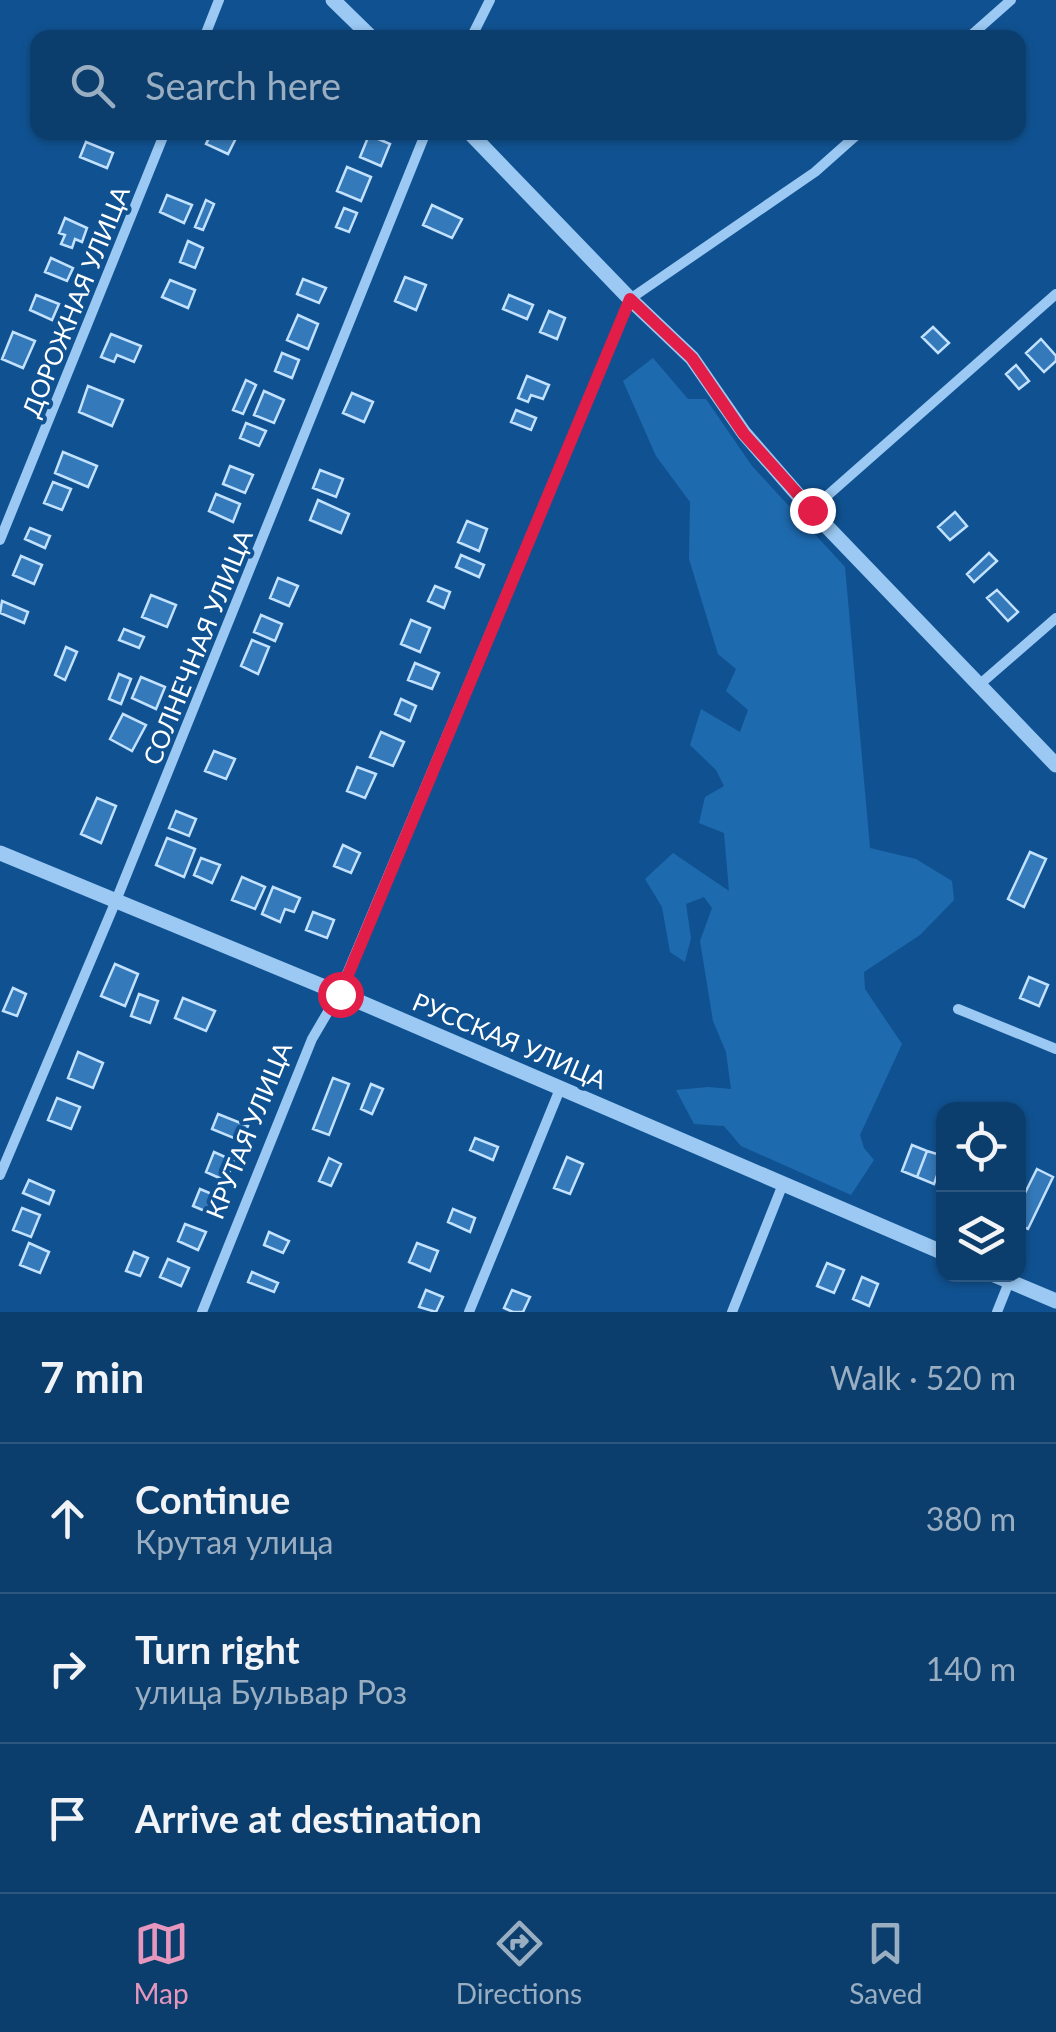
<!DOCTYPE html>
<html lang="en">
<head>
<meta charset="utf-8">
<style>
  :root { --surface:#0c3e6d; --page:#1a4975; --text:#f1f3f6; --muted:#9aaec2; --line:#2c5780; --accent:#e797bd }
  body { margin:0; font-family:Lato,sans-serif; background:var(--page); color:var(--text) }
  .controls { position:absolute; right:30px; bottom:30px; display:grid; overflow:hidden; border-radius:20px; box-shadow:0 2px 8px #0004 }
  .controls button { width:90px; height:90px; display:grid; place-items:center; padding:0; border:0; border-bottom:2px solid var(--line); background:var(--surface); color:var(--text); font:50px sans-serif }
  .stop { position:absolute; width:30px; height:30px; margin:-22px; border:8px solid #e11d48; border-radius:50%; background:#fff }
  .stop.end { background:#e11d48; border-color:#fff; box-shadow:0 2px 10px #0008 }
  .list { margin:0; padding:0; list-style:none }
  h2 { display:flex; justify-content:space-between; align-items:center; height:130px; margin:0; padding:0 40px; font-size:42px }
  h2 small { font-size:32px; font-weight:400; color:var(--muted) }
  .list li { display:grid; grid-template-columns:65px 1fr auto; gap:30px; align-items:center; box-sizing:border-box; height:150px; padding:0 40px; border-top:2px solid var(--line) }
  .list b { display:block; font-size:38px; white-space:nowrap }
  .list p { margin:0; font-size:32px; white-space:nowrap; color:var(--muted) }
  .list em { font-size:32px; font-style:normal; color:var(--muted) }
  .icon { flex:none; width:55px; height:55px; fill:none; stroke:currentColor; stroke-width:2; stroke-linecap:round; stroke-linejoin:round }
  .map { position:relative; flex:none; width:1056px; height:1312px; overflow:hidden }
  .search { position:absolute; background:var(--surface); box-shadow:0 2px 8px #0004; left:30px; right:30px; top:30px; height:110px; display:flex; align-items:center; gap:25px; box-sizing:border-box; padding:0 35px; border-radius:20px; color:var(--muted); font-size:38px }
  .sheet { height:580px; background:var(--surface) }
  nav { display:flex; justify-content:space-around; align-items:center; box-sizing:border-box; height:140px; border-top:2px solid var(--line); background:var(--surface); font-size:28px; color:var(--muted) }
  nav a { display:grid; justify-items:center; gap:5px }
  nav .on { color:var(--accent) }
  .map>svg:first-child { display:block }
  .green { fill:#1e6aaf }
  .building { fill:#3479b9; stroke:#c2e1fe; stroke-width:2.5 }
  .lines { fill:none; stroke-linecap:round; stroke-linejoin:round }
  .minor { stroke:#9bc9f3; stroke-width:10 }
  .tertiary { stroke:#9bc9f3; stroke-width:15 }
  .route { stroke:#e11d48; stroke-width:12 }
  .labels { text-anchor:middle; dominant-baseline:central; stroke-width:8; stroke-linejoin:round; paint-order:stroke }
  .street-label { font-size:25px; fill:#fff; stroke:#105291 }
</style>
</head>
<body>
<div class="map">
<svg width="1056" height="1312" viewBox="0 0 1056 1312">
  <rect width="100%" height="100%" fill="#105291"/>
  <!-- green -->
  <path class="green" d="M 653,358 L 688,399 L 706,399 L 752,466 L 845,567 L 870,848 L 916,859 L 952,881 L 954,900 L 920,935 L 864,972 L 865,989 L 902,1044 L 860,1135 L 864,1148 L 874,1160 L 851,1195 L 741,1146 L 724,1126 L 694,1124 L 676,1090 L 708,1087 L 731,1089 L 726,1052 L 713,1021 L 700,941 L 712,908 L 704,897 L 686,904 L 691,938 L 685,962 L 670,952 L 662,907 L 645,879 L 673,853 L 729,891 L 724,833 L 699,823 L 705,797 L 724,786 L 716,770 L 690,745 L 701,709 L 740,732 L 748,710 L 726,691 L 736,669 L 718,654 L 689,559 L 690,502 L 656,456 L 623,381 Z"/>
  <!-- building -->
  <path class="building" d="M 212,132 L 228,132 L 237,136 L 228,154 L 206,144 Z
    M 369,135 L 390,144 L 381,166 L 360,157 Z
    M 86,142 L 113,153 L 107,168 L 80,157 Z
    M 347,167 L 371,177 L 361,201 L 337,191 Z
    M 167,195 L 192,205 L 184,223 L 160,212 Z
    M 206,200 L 214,204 L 203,230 L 195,227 Z
    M 432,205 L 462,219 L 452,238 L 423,225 Z
    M 344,208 L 357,213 L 349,232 L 336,227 Z
    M 65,218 L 87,228 L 82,242 L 75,239 L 72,248 L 61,244 L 65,235 L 59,233 Z
    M 188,241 L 203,248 L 195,268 L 180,262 Z
    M 51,258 L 73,268 L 67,281 L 45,272 Z
    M 405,277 L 426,285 L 416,310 L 395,301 Z
    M 303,279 L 326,288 L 319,303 L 297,294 Z
    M 170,280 L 195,290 L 188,308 L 162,297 Z
    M 36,295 L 59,304 L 52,320 L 30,310 Z
    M 509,295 L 533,305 L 527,319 L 503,309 Z
    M 549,311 L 565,318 L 557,339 L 540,332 Z
    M 298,315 L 318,324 L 308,349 L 287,340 Z
    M 933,327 L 949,343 L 938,353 L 922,337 Z
    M 13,332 L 35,341 L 23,368 L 2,359 Z
    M 111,334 L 141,346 L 134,362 L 117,355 L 114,362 L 101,357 Z
    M 1041,339 L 1056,356 L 1056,361 L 1044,372 L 1026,353 Z
    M 282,353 L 299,360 L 292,378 L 275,371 Z
    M 1016,365 L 1029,381 L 1019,389 L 1006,374 Z
    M 527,376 L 549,385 L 543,399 L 531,395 L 528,402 L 518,398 Z
    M 246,380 L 256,385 L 243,414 L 233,410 Z
    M 88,386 L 123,400 L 112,426 L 79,412 Z
    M 264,391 L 284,400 L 274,423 L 254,415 Z
    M 352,393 L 373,402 L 364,422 L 343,413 Z
    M 516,410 L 536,418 L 531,430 L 511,422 Z
    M 246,423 L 266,431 L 259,446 L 240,438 Z
    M 63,452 L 97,466 L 88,487 L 55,473 Z
    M 230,466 L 253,475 L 245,493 L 223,484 Z
    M 320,470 L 343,479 L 336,497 L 313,488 Z
    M 53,482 L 71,489 L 62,510 L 44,503 Z
    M 216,494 L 240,504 L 233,522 L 209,511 Z
    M 318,500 L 349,514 L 341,533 L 310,520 Z
    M 955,512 L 967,526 L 950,540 L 938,527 Z
    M 467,521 L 487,529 L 479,551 L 458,542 Z
    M 30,528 L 50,536 L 45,548 L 25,539 Z
    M 989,553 L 997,561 L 974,582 L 967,574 Z
    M 461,555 L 484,565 L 479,577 L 456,567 Z
    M 21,556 L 42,565 L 34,584 L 13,575 Z
    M 278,578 L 298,586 L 289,606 L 270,598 Z
    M 435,586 L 450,592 L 444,608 L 428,601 Z
    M 997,590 L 1018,612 L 1008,621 L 987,598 Z
    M 151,595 L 176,605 L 167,627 L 142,617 Z
    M 2,601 L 28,612 L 24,623 L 0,613 Z
    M 261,615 L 282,624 L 275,641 L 254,632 Z
    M 411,620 L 430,628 L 420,652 L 401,644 Z
    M 124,629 L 144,637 L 139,648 L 119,640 Z
    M 252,640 L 269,647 L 258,674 L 241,666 Z
    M 66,647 L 77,652 L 65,680 L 55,675 Z
    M 415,663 L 439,673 L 432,689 L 408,680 Z
    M 119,674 L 131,679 L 121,704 L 109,699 Z
    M 141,677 L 165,687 L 156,709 L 132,698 Z
    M 401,699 L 416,706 L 410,721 L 395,714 Z
    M 123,714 L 146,725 L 132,751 L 110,739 Z
    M 381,732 L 404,742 L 393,766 L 370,757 Z
    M 214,751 L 235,759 L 226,779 L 205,771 Z
    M 357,767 L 376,774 L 365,798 L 347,791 Z
    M 97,798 L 116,806 L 101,843 L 81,834 Z
    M 176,811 L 196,819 L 189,836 L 169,828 Z
    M 167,838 L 195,849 L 184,877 L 156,865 Z
    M 343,845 L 360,853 L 351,873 L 334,866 Z
    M 1030,852 L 1046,859 L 1024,907 L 1008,899 Z
    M 201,858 L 220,865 L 212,883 L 194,875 Z
    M 242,877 L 265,887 L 255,909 L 232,900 Z
    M 273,887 L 300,898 L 294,912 L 285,909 L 280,922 L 262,914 Z
    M 313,912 L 334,920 L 327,938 L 306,930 Z
    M 115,964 L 138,974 L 125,1006 L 101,996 Z
    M 1029,977 L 1048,985 L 1039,1006 L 1020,998 Z
    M 13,988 L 26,994 L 17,1016 L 3,1011 Z
    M 139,994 L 158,1001 L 150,1023 L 131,1016 Z
    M 183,998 L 215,1011 L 206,1031 L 175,1018 Z
    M 78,1052 L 103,1063 L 93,1088 L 68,1078 Z
    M 333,1078 L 349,1084 L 329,1135 L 313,1129 Z
    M 371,1084 L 383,1089 L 372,1114 L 361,1109 Z
    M 57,1098 L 80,1107 L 71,1129 L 48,1120 Z
    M 218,1114 L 248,1126 L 241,1141 L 212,1129 Z
    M 475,1138 L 498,1147 L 493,1160 L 470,1150 Z
    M 912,1145 L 927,1151 L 917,1177 L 902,1171 Z
    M 927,1151 L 944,1156 L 934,1184 L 917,1177 Z
    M 214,1152 L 234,1161 L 226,1181 L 206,1172 Z
    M 567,1157 L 583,1164 L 570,1194 L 554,1188 Z
    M 329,1158 L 341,1164 L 331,1186 L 319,1181 Z
    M 1037,1169 L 1053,1177 L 1028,1229 L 1018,1225 L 1018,1207 Z
    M 29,1180 L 54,1191 L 49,1204 L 23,1193 Z
    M 200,1189 L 219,1197 L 212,1214 L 193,1206 Z
    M 22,1208 L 40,1215 L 31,1237 L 13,1230 Z
    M 453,1209 L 475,1218 L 470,1232 L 448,1222 Z
    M 185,1224 L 206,1232 L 198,1250 L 178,1241 Z
    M 269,1232 L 289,1241 L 283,1253 L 264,1245 Z
    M 29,1243 L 49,1252 L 40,1273 L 20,1265 Z
    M 417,1243 L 438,1251 L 430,1271 L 409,1262 Z
    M 134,1252 L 148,1258 L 140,1276 L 126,1271 Z
    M 168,1259 L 189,1268 L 181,1286 L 160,1277 Z
    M 827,1263 L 844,1270 L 834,1293 L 817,1286 Z
    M 252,1272 L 278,1283 L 274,1292 L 248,1282 Z
    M 862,1277 L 878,1284 L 869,1306 L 853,1299 Z
    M 426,1290 L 443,1297 L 436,1312 L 419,1307 Z
    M 512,1290 L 530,1297 L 523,1312 L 513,1312 L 504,1308 Z"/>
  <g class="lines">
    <!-- minor -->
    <path class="minor" d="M 204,38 L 219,0
      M 471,38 L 490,0
      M 968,38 L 1011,0
      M 811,510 L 1056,294
      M 0,540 L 165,132
      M 979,685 L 1056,618
      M 958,1009 L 1056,1049
      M 0,1175 L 115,903 L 426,132
      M 202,1312 L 312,1039 L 339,993 L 630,299 L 815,172 L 860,132
      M 469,1312 L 560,1089
      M 732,1312 L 783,1184
      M 997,1312 L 1009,1282"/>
    <!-- tertiary -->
    <path class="tertiary" d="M 333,0 L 372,38
      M 469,132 L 630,299 L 692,358 L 744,433 L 811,510 L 1056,765
      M 0,853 L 339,993 L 944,1253
      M 992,1274 L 1056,1301"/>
  </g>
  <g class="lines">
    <!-- route -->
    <path class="route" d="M 340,994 L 630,299 L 692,358 L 744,434 L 812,510"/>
  </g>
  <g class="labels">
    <!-- street labels -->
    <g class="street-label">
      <text transform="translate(75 301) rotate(-68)">ДОРОЖНАЯ УЛИЦА</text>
      <text transform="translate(197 647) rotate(-68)">СОЛНЕЧНАЯ УЛИЦА</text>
      <text transform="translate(510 1040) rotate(23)">РУССКАЯ УЛИЦА</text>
      <text transform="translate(248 1130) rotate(-68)">КРУТАЯ УЛИЦА</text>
    </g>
  </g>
</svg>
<div class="controls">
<button><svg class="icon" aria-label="locate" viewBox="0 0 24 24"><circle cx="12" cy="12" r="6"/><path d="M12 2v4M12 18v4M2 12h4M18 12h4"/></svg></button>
<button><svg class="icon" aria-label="layers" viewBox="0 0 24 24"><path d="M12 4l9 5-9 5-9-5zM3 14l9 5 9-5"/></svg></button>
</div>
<div class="stop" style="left:340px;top:994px"></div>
<div class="stop end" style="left:812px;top:510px"></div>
<div class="search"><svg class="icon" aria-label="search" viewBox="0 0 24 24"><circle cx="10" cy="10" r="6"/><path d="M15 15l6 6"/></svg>Search here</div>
</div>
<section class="sheet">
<h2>7 min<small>Walk · 520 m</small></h2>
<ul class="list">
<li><svg class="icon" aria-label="ahead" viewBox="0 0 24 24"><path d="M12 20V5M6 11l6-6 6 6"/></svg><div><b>Continue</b><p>Крутая улица</p></div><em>380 m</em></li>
<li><svg class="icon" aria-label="right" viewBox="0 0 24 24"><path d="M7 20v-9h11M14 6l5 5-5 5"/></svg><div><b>Turn right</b><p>улица Бульвар Роз</p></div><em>140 m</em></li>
<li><svg class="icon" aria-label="arrive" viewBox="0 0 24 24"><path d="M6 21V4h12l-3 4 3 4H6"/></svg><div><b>Arrive at destination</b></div></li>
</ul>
</section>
<nav>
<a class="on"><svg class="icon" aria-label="map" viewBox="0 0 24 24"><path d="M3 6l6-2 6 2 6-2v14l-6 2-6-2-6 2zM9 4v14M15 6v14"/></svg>Map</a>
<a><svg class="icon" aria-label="directions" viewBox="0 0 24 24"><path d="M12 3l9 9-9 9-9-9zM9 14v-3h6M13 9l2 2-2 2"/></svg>Directions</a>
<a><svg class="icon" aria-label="saved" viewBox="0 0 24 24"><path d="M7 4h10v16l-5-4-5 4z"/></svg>Saved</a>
</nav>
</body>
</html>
